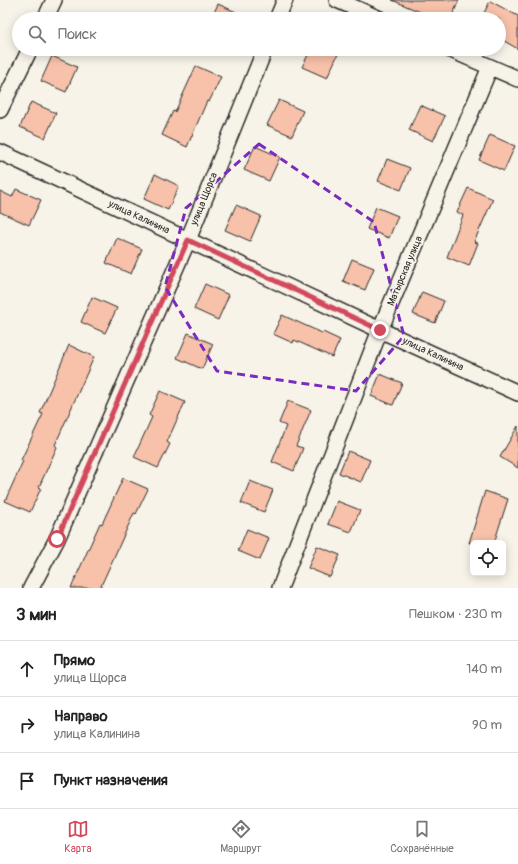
<!DOCTYPE html>
<html lang="ru">
<head>
<meta charset="utf-8">
<style>
  :root { --surface:#fff; --page:#f2f2f2; --text:#222; --muted:#767676; --line:#e0e0e0; --accent:#d1495b }
  body { margin:0; font-family:Pangolin,sans-serif; background:var(--page); color:var(--text) }
  .controls { position:absolute; right:12px; bottom:12px; display:grid; overflow:hidden; border-radius:6px; box-shadow:0 2px 10px #0003 }
  .controls button { width:36px; height:36px; display:grid; place-items:center; padding:0; border:0; border-bottom:1px solid var(--line); background:var(--surface); color:var(--text); font:20px sans-serif }
  .stop { position:absolute; width:12px; height:12px; margin:-9px; border:3px solid #d1495b; border-radius:50%; background:#fff }
  .stop.end { background:#d1495b; border-color:#fff; box-shadow:0 1px 4px #0008 }
  .list { margin:0; padding:0; list-style:none }
  h2 { display:flex; justify-content:space-between; align-items:center; height:52px; margin:0; padding:0 16px; font-size:17px }
  h2 small { font-size:13px; font-weight:400; color:var(--muted) }
  .list li { display:grid; grid-template-columns:26px 1fr auto; gap:12px; align-items:center; box-sizing:border-box; height:56px; padding:0 16px; border-top:1px solid var(--line) }
  .list b { display:block; font-size:15px; white-space:nowrap }
  .list p { margin:0; font-size:13px; white-space:nowrap; color:var(--muted) }
  .list em { font-size:13px; font-style:normal; color:var(--muted) }
  .icon { flex:none; width:22px; height:22px; fill:none; stroke:currentColor; stroke-width:2; stroke-linecap:round; stroke-linejoin:round }
  .map { position:relative; flex:none; width:518px; height:588px; overflow:hidden }
  .search { position:absolute; background:var(--surface); box-shadow:0 2px 10px #0003; left:12px; right:12px; top:12px; height:44px; display:flex; align-items:center; gap:10px; box-sizing:border-box; padding:0 14px; border-radius:22px; color:var(--muted); font-size:15px }
  .sheet { height:220px; background:var(--surface) }
  nav { display:flex; justify-content:space-around; align-items:center; box-sizing:border-box; height:56px; border-top:1px solid var(--line); background:var(--surface); font-size:11px; color:var(--muted) }
  nav a { display:grid; justify-items:center; gap:2px }
  nav .on { color:var(--accent) }
  .map>svg:first-child { display:block }
  .building { fill:#f7c1aa; stroke:#2b2b2b }
  .lines { fill:none; stroke-linecap:round; stroke-linejoin:round }
  .minor-casing { stroke:#2b2b2b; stroke-width:18 }
  .minor { stroke:#f7f3e8; stroke-width:15 }
  .route { stroke:#d1495b; stroke-width:5 }
  .marked { fill:none; stroke:#7b2cbf; stroke-width:3; stroke-dasharray:8 5; stroke-linejoin:round }
  .labels { text-anchor:middle; dominant-baseline:central; stroke-width:4; stroke-linejoin:round; paint-order:stroke }
  .street-label { font-size:10px; fill:#2b2b2b; stroke:#f7f3e8 }
</style>
</head>
<body>
<div class="map">
<svg width="518" height="588" viewBox="0 0 518 588">
  <rect width="100%" height="100%" fill="#f7f3e8"/>
  <filter id="ink" filterUnits="userSpaceOnUse"><feTurbulence type="fractalNoise" baseFrequency=".025" numOctaves="2"/><feDisplacementMap in="SourceGraphic" scale="8" xChannelSelector="R" yChannelSelector="G"/><feConvolveMatrix kernelMatrix="1 2 1 2 8 2 1 2 1" color-interpolation-filters="sRGB"/></filter>
  <g filter="url(#ink)">
    <!-- building -->
    <path class="building" d="M 392,0 L 459,0 L 451,19 L 437,19 Z
      M 490,1 L 518,16 L 518,49 L 499,38 L 499,19 L 481,19 Z
      M 218,4 L 252,19 L 211,19 Z
      M 311,49 L 328,49 L 338,54 L 327,78 L 302,67 Z
      M 52,56 L 77,67 L 66,92 L 41,81 Z
      M 196,66 L 221,77 L 209,102 L 207,101 L 187,147 L 162,135 L 173,111 L 175,112 Z
      M 279,100 L 303,111 L 292,136 L 267,125 Z
      M 31,102 L 56,113 L 45,138 L 20,127 Z
      M 420,105 L 445,116 L 433,141 L 409,130 Z
      M 490,135 L 515,146 L 504,171 L 479,160 Z
      M 255,146 L 280,157 L 269,181 L 244,170 Z
      M 387,159 L 410,168 L 401,190 L 378,181 Z
      M 155,174 L 179,186 L 168,210 L 144,199 Z
      M 468,188 L 493,199 L 474,242 L 478,243 L 469,266 L 447,257 L 463,215 L 457,212 Z
      M 16,189 L 41,200 L 29,225 L 0,212 L 0,191 L 12,197 Z
      M 236,205 L 261,216 L 250,241 L 225,230 Z
      M 376,207 L 398,216 L 389,238 L 367,229 Z
      M 117,238 L 142,249 L 131,274 L 106,263 Z
      M 352,259 L 374,268 L 365,290 L 343,281 Z
      M 205,284 L 229,295 L 218,320 L 194,309 Z
      M 422,292 L 444,301 L 435,323 L 413,314 Z
      M 92,297 L 117,308 L 105,333 L 81,322 Z
      M 282,315 L 322,333 L 323,332 L 340,340 L 332,357 L 294,340 L 293,343 L 273,334 Z
      M 188,333 L 213,344 L 202,369 L 177,358 Z
      M 69,345 L 94,357 L 55,445 L 57,447 L 39,487 L 41,488 L 30,512 L 5,501 L 23,461 L 21,460 L 43,414 L 40,413 Z
      M 380,374 L 402,383 L 393,405 L 371,396 Z
      M 160,391 L 185,402 L 167,442 L 170,444 L 158,468 L 134,457 L 152,417 L 149,415 Z
      M 288,401 L 311,410 L 296,446 L 303,448 L 294,471 L 272,462 L 286,426 L 279,423 Z
      M 518,426 L 518,468 L 500,457 Z
      M 348,451 L 370,460 L 361,482 L 339,473 Z
      M 123,478 L 148,489 L 136,514 L 134,513 L 100,588 L 71,588 L 100,523 L 102,524 Z
      M 250,481 L 273,490 L 264,512 L 241,503 Z
      M 485,491 L 508,499 L 494,543 L 469,543 Z
      M 337,501 L 360,510 L 351,532 L 328,524 Z
      M 247,529 L 269,538 L 260,560 L 238,551 Z
      M 317,546 L 340,555 L 330,577 L 308,568 Z"/>
    <g class="lines">
      <defs>
        <path id="minor" d="M 337,0 L 380,19
          M 45,19 L 54,0
          M 277,19 L 285,0
          M 449,49 L 518,79
          M 0,110 L 30,49
          M 0,152 L 380,330 L 518,393
          M 31,588 L 57,539 L 188,240 L 265,49
          M 280,588 L 380,330 L 490,67"/>
      </defs>
      <!-- minor casing -->
      <use href="#minor" class="minor-casing"/>
      <!-- minor -->
      <use href="#minor" class="minor"/>
    </g>
  </g>
  <g class="lines" filter="url(#ink)">
    <!-- route -->
    <path class="route" d="M 57,539 L 188,240 L 380,330"/>
  </g>
  <!-- marked area -->
  <path class="marked" d="M 259,144 L 374,222 L 404,336 L 356,391 L 217,371 L 165,287 L 186,208 Z"/>
  <g class="labels">
    <!-- street labels -->
    <g class="street-label">
      <text transform="translate(204 199) rotate(-68)">улица Щорса</text>
      <text transform="translate(139 217) rotate(25)">улица Калинина</text>
      <text transform="translate(405 271) rotate(-67)">Матырская улица</text>
      <text transform="translate(433 354) rotate(25)">улица Калинина</text>
    </g>
  </g>
</svg>
<div class="controls">
<button><svg class="icon" aria-label="locate" viewBox="0 0 24 24"><circle cx="12" cy="12" r="6"/><path d="M12 2v4M12 18v4M2 12h4M18 12h4"/></svg></button>
</div>
<div class="stop" style="left:57px;top:539px"></div>
<div class="stop end" style="left:380px;top:330px"></div>
<div class="search"><svg class="icon" aria-label="search" viewBox="0 0 24 24"><circle cx="10" cy="10" r="6"/><path d="M15 15l6 6"/></svg>Поиск</div>
</div>
<section class="sheet">
<h2>3 мин<small>Пешком · 230 m</small></h2>
<ul class="list">
<li><svg class="icon" aria-label="ahead" viewBox="0 0 24 24"><path d="M12 20V5M6 11l6-6 6 6"/></svg><div><b>Прямо</b><p>улица Щорса</p></div><em>140 m</em></li>
<li><svg class="icon" aria-label="right" viewBox="0 0 24 24"><path d="M7 20v-9h11M14 6l5 5-5 5"/></svg><div><b>Направо</b><p>улица Калинина</p></div><em>90 m</em></li>
<li><svg class="icon" aria-label="arrive" viewBox="0 0 24 24"><path d="M6 21V4h12l-3 4 3 4H6"/></svg><div><b>Пункт назначения</b></div></li>
</ul>
</section>
<nav>
<a class="on"><svg class="icon" aria-label="map" viewBox="0 0 24 24"><path d="M3 6l6-2 6 2 6-2v14l-6 2-6-2-6 2zM9 4v14M15 6v14"/></svg>Карта</a>
<a><svg class="icon" aria-label="directions" viewBox="0 0 24 24"><path d="M12 3l9 9-9 9-9-9zM9 14v-3h6M13 9l2 2-2 2"/></svg>Маршрут</a>
<a><svg class="icon" aria-label="saved" viewBox="0 0 24 24"><path d="M7 4h10v16l-5-4-5 4z"/></svg>Сохранённые</a>
</nav>
</body>
</html>
